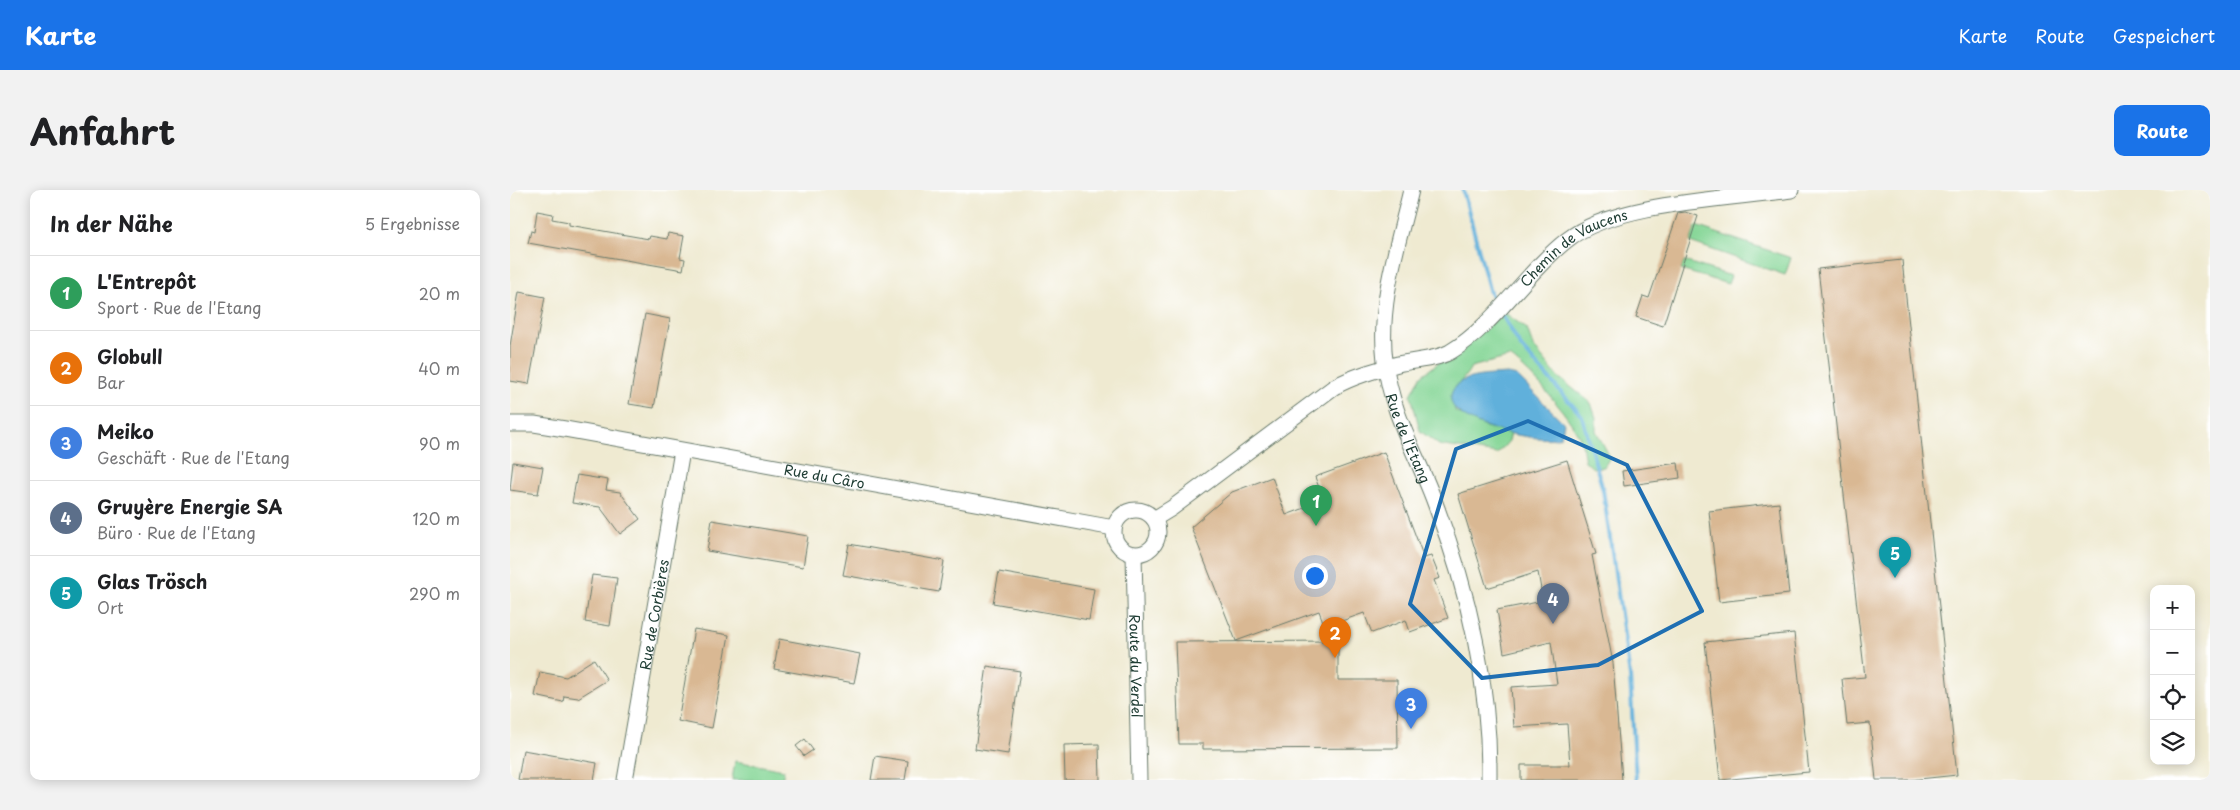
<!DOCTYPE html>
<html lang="de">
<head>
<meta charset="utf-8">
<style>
  :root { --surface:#fff; --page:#f2f2f2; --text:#202124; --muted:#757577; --line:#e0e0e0; --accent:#1a73e8 }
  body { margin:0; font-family:"Playpen Sans",sans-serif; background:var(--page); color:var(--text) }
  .controls { position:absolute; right:15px; bottom:15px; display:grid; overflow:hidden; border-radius:10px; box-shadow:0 2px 12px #0003 }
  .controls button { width:45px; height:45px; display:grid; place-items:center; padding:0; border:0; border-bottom:1px solid var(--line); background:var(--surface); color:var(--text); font:25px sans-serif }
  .you { position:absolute; left:804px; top:385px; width:18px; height:18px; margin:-12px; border:4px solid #fff; border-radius:50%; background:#1a73e8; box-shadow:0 0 0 8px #1a73e833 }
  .badge { display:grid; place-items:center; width:32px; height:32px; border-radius:50%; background:var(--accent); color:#fff; font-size:16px; font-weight:700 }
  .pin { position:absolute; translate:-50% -41px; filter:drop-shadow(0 1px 2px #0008) }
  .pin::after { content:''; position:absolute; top:26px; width:18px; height:15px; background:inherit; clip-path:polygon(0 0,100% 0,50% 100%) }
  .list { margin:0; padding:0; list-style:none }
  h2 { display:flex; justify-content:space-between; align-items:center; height:65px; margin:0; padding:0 20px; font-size:21px }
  h2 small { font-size:16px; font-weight:400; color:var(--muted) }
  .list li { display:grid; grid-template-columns:32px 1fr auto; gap:15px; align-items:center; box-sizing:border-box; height:75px; padding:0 20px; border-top:1px solid var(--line) }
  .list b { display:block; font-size:19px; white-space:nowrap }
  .list p { margin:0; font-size:16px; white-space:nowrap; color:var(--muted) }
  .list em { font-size:16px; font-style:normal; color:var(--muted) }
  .icon { flex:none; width:28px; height:28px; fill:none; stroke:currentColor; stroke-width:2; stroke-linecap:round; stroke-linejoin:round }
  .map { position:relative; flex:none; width:1700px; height:590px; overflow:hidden; border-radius:10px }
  header { display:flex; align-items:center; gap:30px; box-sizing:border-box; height:70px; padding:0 25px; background:var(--accent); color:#fff }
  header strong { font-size:24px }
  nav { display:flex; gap:28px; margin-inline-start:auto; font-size:18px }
  .intro { display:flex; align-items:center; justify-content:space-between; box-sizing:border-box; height:120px; padding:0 30px }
  h1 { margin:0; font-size:35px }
  .button { padding:12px 22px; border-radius:10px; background:var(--accent); color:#fff; font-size:18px; font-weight:700 }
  main { display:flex; gap:30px; padding:0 30px }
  aside { flex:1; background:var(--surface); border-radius:10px; box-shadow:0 2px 12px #0003 }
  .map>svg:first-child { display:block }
  .green { fill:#85d696; stroke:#528a65 }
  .water { fill:#61b0db; stroke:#407688 }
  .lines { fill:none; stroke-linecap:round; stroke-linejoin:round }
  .stream { stroke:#61b0db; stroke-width:4 }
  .building { fill:#d9b893 }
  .street-casing { stroke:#687a6b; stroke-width:17 }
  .street { stroke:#fff; stroke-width:15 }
  .marked { fill:none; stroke:#1f6fb2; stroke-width:4; stroke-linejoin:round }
  .labels { text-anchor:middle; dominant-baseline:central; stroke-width:5; stroke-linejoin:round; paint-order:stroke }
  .street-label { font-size:14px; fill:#1f3d34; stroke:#fff }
</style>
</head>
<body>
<header>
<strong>Karte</strong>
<nav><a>Karte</a><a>Route</a><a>Gespeichert</a></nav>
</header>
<div class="intro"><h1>Anfahrt</h1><a class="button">Route</a></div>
<main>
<aside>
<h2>In der Nähe<small>5 Ergebnisse</small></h2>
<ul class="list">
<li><span class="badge" style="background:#2e9e5b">1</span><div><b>L'Entrepôt</b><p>Sport · Rue de l'Etang</p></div><em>20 m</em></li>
<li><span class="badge" style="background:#e8710a">2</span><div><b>Globull</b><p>Bar</p></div><em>40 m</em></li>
<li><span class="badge" style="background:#3f7fe0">3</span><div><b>Meiko</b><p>Geschäft · Rue de l'Etang</p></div><em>90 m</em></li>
<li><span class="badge" style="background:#5c6f8a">4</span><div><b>Gruyère Energie SA</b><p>Büro · Rue de l'Etang</p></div><em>120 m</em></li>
<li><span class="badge" style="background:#0f9aa8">5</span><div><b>Glas Trösch</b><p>Ort</p></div><em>290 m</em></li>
</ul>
</aside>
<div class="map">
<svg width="1700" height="590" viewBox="0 0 1700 590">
  <rect width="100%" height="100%" fill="#fff"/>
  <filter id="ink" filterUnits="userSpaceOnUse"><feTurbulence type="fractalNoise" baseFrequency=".02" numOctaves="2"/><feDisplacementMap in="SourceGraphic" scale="10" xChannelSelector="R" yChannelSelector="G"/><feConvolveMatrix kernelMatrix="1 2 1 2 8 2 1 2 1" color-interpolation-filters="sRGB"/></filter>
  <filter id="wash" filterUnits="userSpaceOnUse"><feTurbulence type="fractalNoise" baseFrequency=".0096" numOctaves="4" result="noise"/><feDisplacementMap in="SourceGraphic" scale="20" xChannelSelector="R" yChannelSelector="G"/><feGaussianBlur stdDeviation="1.12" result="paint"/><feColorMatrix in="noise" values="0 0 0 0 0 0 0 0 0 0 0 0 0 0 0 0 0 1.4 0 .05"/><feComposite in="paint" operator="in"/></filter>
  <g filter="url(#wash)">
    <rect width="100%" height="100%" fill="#efead1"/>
    <!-- green -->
    <path class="green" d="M 1186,36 L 1281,68 L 1275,85 L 1180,52 Z
      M 1174,71 L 1221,86 L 1218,94 L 1171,80 Z
      M 995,123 L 1017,139 L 1023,156 L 1047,186 L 1081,213 L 1086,228 L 1086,241 L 1100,267 L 1094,277 L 1083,278 L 1075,271 C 1073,264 1073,255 1070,248 C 1058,224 1021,182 1000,167 L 961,177 C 955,189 948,192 942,203 L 945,221 L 976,237 L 1001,242 L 999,251 L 987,264 L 929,255 L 910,241 L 901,205 L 911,186 Z
      M 225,571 L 274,580 L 272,590 L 222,590 Z"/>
    <!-- water -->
    <path class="water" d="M 998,184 L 1007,186 L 1054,233 L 1051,247 C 1031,254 936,235 941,206 C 942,200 946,194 952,191 C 965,185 984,185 998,184 Z"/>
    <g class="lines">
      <!-- stream -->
      <path class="stream" d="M 953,0 L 980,103 L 988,117
        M 991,123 L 1011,157 L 1072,226 L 1093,300 L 1120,486 L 1126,590"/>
    </g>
    <g id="blocks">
      <!-- building -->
      <path class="building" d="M 27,21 L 43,24 L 42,29 L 59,32 L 59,35 L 139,49 L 140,46 L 157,49 L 158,43 L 174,46 L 170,68 L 175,69 L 173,80 L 18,53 L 21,41 L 24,42 Z
        M 1175,22 L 1188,26 L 1153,136 L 1126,127 L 1133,106 L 1139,108 L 1168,23 Z
        M 1392,70 L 1447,585 L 1400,590 L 1366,590 L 1360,533 L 1337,535 L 1332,489 L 1355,487 L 1308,79 Z
        M 9,102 L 35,107 L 19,194 L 0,191 L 0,156 Z
        M 135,124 L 160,129 L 144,218 L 119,214 Z
        M 874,262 L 914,368 L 921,366 L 930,388 L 924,390 L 938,428 L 900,442 L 896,430 L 862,443 L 854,423 L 815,437 L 809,421 L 726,451 L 681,337 L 722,302 L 762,287 L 776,325 L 814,311 L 805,287 Z
        M 1057,270 L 1086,364 L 1082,365 L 1103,473 L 1112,590 L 1011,590 L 1011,575 L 1060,575 L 1057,534 L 1004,537 L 1001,497 L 1047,494 L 1041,452 L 994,463 L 987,420 L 1033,411 L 1028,382 L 977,398 L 948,304 Z
        M 3,272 L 33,277 L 28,304 L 0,300 Z
        M 1168,273 L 1170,288 L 1114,296 L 1112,281 Z
        M 67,285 L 98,290 L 96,300 L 110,302 L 130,329 L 110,344 L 90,317 L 62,313 Z
        M 1269,313 L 1279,404 L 1209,412 L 1199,321 Z
        M 202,330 L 298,346 L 293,377 L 197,361 Z
        M 339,354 L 434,371 L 429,402 L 333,385 Z
        M 489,382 L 584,399 L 579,430 L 483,413 Z
        M 82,385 L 107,388 L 100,436 L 75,432 Z
        M 184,439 L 219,445 L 202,538 L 168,531 Z
        M 1284,443 L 1299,582 L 1210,590 L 1195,452 Z
        M 269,449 L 350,464 L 344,493 L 264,479 Z
        M 828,451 L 828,490 L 887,490 L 888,558 L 693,559 L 693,554 L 669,554 L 665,452 Z
        M 84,469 L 97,490 L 68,508 L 54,506 L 53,512 L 25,506 L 30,482 L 56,487 Z
        M 477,476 L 510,481 L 498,564 L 465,559 Z
        M 295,549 L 303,560 L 294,566 L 286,556 Z
        M 589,554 L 590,590 L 555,590 L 554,555 Z
        M 13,560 L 87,573 L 84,590 L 8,590 Z
        M 365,566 L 398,571 L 395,590 L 361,590 Z"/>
    </g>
  </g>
  <g filter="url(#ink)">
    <use href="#blocks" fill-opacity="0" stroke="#687a6b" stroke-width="1"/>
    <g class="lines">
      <defs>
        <g id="street">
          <path id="s1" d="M 901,0 C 888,56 868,113 875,171 C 881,224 907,264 925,313 C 959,402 980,495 979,590"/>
          <path id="s2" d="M 0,234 L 24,234 L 55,239 L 604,338"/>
          <circle cx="626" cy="342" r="22"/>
          <path id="s3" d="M 644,329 L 662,318 L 824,197 C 844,186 866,180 888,174 C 905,170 925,170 940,162 C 986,134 1015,83 1057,50 C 1104,12 1220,9 1281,0"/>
          <path id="s4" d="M 624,364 L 629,590"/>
          <path id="s5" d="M 115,590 L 172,261"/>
        </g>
      </defs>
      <!-- street casing -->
      <use href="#street" class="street-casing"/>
      <!-- street -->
      <use href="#street" class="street"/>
    </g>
  </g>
  <!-- marked area -->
  <path class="marked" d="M 1018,231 L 1117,275 L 1192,421 L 1088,475 L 972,488 L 900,414 L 946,259 Z"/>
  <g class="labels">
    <!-- street labels -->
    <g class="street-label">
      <text stroke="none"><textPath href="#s3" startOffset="509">Chemin de Vaucens</textPath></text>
      <text stroke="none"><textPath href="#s1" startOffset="255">Rue de l'Etang</textPath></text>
      <text stroke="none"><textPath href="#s2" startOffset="319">Rue du Câro</textPath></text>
      <text stroke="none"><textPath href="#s5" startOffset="168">Rue de Corbières</textPath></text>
      <text stroke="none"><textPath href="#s4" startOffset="112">Route du Verdel</textPath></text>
    </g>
  </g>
</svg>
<div class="controls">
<button>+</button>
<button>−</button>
<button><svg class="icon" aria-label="locate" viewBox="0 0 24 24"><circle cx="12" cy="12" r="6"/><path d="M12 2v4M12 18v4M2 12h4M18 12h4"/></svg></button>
<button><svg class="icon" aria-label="layers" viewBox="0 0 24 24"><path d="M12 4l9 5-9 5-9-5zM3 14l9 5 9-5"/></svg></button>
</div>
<div class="you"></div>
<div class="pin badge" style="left:806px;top:336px;background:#2e9e5b">1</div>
<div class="pin badge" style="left:825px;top:468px;background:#e8710a">2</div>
<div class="pin badge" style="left:901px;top:539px;background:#3f7fe0">3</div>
<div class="pin badge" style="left:1043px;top:434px;background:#5c6f8a">4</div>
<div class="pin badge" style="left:1385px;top:388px;background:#0f9aa8">5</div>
</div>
</main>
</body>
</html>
